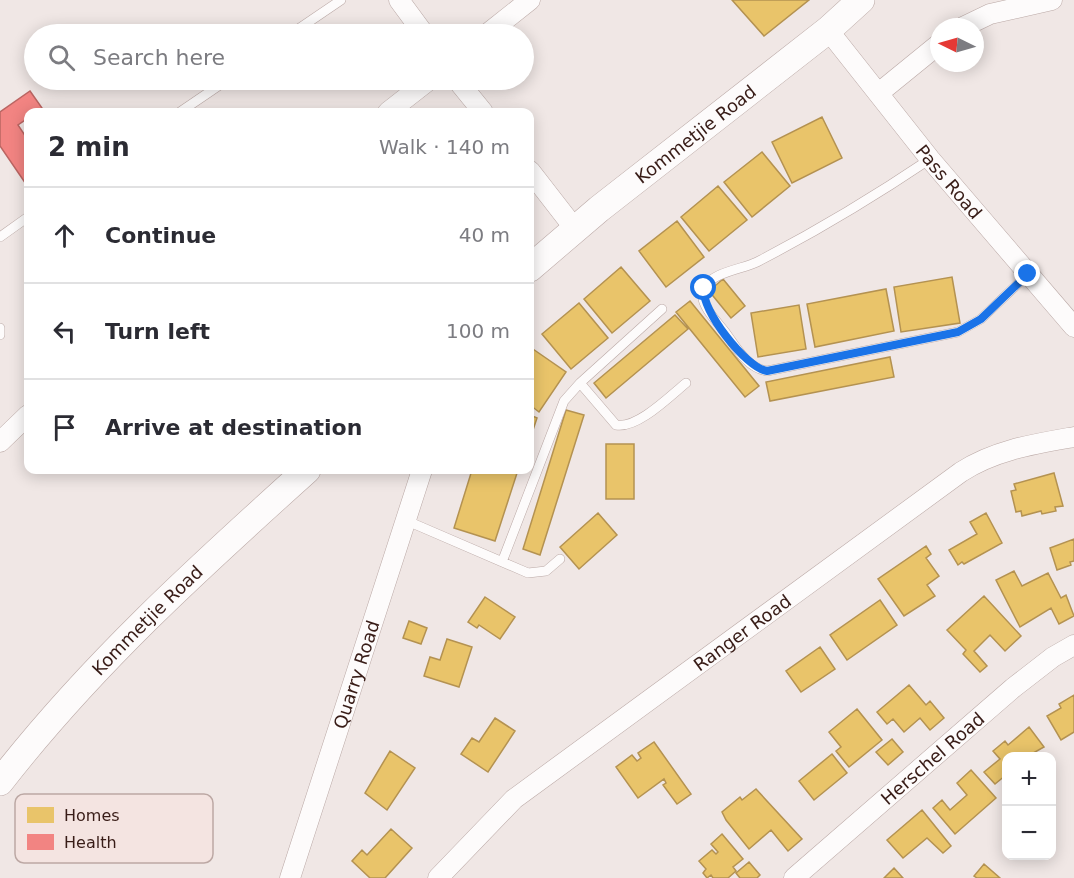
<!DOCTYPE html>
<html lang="en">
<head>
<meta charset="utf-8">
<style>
  :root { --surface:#fff; --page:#f7f7f7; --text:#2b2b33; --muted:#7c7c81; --line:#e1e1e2 }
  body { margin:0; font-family:"DejaVu Sans",sans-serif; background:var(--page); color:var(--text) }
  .controls { position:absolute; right:18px; bottom:18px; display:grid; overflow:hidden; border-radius:12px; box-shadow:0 3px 15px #0003 }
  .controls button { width:54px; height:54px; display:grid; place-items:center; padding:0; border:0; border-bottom:2px solid var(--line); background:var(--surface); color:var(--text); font:30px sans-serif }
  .compass { position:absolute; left:930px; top:18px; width:54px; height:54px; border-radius:50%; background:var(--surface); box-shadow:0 3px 15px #0003; rotate:275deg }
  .stop { position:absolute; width:18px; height:18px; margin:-14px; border:4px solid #1a73e8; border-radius:50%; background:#fff }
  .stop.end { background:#1a73e8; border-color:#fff; box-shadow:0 2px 6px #0008 }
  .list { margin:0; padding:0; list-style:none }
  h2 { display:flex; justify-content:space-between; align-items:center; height:78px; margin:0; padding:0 24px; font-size:26px }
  h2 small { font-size:20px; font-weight:400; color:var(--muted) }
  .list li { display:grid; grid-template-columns:39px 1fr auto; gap:18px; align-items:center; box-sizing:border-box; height:96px; padding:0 24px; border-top:2px solid var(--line) }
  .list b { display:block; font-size:22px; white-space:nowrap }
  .list em { font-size:20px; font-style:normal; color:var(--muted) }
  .icon { flex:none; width:33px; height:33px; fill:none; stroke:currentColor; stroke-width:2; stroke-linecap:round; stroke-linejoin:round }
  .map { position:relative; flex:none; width:1074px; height:878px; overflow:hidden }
  .search { position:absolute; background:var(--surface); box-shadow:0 3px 15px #0003; left:24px; top:24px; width:510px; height:66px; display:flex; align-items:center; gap:15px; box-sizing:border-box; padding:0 21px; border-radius:33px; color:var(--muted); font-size:22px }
  .panel { position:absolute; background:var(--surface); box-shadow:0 3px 15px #0003; left:24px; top:108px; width:510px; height:366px; border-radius:12px }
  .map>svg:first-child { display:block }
  .homes { fill:#e9c46a; stroke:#b49251; stroke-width:1.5 }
  .health { fill:#f28482; stroke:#ba6562; stroke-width:1.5 }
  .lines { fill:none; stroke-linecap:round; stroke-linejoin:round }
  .lane-casing { stroke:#baa8a5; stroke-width:10 }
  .street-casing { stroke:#baa8a5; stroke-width:21 }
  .secondary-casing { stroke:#baa8a5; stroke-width:28 }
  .lane { stroke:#fdfbfb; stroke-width:9 }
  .street { stroke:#fdfbfb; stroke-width:20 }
  .secondary { stroke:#fdfbfb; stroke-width:27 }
  .route { stroke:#1a73e8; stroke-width:8 }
  .labels { text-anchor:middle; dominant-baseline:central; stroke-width:6; stroke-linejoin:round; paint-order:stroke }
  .street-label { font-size:18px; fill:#381c17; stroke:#f4e4e1 }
  .key { fill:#f4e4e1; stroke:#bca8a4; stroke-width:1.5 }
  .key-label { font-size:16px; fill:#381c17 }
</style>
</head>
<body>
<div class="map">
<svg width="1074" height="878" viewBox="0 0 1074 878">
  <rect width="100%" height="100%" fill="#f0e7e5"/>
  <!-- homes -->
  <path class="homes" d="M 732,0 L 809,0 L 764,36 Z
    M 822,117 L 842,158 L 792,183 L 772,142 Z
    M 762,152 L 790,186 L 752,217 L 724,182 Z
    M 718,186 L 747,220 L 709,251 L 681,217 Z
    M 677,221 L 704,257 L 666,287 L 639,251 Z
    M 621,267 L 650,301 L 612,333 L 584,299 Z
    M 952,277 L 960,323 L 901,332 L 894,287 Z
    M 723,279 L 745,306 L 731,318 L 709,291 Z
    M 886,289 L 894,331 L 815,347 L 807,304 Z
    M 690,301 L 759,386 L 745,397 L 676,312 Z
    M 579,303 L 608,338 L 571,369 L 542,334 Z
    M 799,305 L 806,349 L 758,357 L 751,313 Z
    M 675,315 L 688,329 L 606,398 L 594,383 Z
    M 530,347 L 566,372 L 539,412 L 530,405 Z
    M 890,357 L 894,377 L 770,401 L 766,382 Z
    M 566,410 L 584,415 L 540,555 L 523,549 Z
    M 530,415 L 537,418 L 530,439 Z
    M 606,444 L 634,444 L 634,499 L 606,499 Z
    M 472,470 L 518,470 L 495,541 L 454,528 Z
    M 1054,473 L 1063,506 L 1055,507 L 1056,511 L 1042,514 L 1041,511 L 1022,516 L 1021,511 L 1016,512 L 1011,491 L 1016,490 L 1014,484 Z
    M 598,513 L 617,535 L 579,569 L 560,547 Z
    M 986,513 L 1002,543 L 964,564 L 962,562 L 958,565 L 949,550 L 977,534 L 970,522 Z
    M 1074,539 L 1074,561 L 1070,562 L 1071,565 L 1057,570 L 1050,548 Z
    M 926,546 L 931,554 L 926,558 L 939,576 L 927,585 L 935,596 L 904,616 L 878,579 Z
    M 1014,571 L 1022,586 L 1048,573 L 1061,598 L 1066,595 L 1074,616 L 1059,624 L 1051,608 L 1020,627 L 996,580 Z
    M 984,596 L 1021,636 L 1005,651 L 990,635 L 974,651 L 987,666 L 980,672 L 963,654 L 966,650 L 947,630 Z
    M 485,597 L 515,617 L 500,639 L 479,625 L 477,628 L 468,622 Z
    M 880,600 L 897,625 L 847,660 L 830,635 Z
    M 409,621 L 427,628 L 421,644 L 403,638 Z
    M 447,639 L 472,647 L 459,687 L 424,676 L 430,657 L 440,660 Z
    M 820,647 L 835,669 L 801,692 L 786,671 Z
    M 909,685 L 926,705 L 930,701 L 944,718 L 930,730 L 920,718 L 904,732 L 893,719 L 887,724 L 877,712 Z
    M 1074,695 L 1074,732 L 1061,740 L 1047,716 L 1061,708 L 1059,704 Z
    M 857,709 L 882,740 L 849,767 L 836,751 L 841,747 L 829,732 Z
    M 495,718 L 515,731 L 488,772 L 461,754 L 472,738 L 479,742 Z
    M 1029,727 L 1044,747 L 1028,756 L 1006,756 L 1006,775 L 995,784 L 984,772 L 1000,759 L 993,751 L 1005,741 L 1008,745 Z
    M 892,739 L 903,752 L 888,765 L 876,752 Z
    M 654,742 L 691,794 L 677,804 L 663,785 L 666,783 L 664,779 L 638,798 L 616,767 L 632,755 L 637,761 L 641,758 L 638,753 Z
    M 390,751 L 415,768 L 387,810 L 365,793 Z
    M 832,754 L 847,773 L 814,800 L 799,781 Z
    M 971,770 L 996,798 L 955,834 L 933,808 L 942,800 L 950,810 L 967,795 L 957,783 Z
    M 756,789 L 802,839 L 788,851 L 771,830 L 749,849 L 726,820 L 722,812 L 740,797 L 742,800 Z
    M 922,810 L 951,846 L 943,853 L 927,838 L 903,858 L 887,840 Z
    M 391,829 L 412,848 L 385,878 L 370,878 L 352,861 L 362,850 L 367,855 Z
    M 722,834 L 743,859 L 733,867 L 736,871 L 728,878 L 713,878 L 711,875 L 707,878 L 703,873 L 706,869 L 699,861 L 712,850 L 716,854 L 718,852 L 711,844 Z
    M 749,862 L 760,875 L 757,878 L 740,878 L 736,873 Z
    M 984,864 L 1000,878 L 977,878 L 974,876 Z
    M 894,868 L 903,878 L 884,878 Z"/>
  <!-- health -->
  <path class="health" d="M 30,91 L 42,108 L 36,112 L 28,112 L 28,118 L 18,125 L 28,140 L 28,187 L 0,146 L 0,112 Z"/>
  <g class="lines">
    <defs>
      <path id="lane" d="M 291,34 L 341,0
        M 180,112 L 227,80
        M 930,159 C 875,196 817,231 757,262 C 743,269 712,272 704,288 C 697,303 717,321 725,332 C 736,347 747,368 767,371 L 958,332 L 981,319 L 1028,274
        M 0,237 L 28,217
        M 0,328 L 0,335
        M 580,383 L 616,425 C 637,429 669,397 686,383
        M 405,520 L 528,573 L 546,571 L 560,559
        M 502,562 L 564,401 L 580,383 L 662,309"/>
      <g id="street">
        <path d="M 399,0 L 424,34"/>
        <path d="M 963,27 L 990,14 L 1052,0"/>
        <path id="s1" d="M 828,30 L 930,159 L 1074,327"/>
        <path d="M 487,34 L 530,0"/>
        <path d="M 457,80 L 483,112"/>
        <path d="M 880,92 L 939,44"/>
        <path d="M 388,112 L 429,80"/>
        <path d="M 530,171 L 575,229"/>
        <path d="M 0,442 L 28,415"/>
        <path id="s2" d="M 290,878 L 422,470"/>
        <path id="s3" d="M 438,878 L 514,799 L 961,472 C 995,450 1034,444 1074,437"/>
        <path id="s4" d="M 794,878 L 1013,688 L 1053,657 L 1074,645"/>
      </g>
      <g id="secondary">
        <path id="s5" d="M 530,268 L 599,209 L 828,30 L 861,0"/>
        <path id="s6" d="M 0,782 C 90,666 198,568 307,470"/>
      </g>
    </defs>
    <!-- lane casing -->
    <use href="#lane" class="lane-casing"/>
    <!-- street casing -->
    <use href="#street" class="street-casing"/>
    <!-- secondary casing -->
    <use href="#secondary" class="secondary-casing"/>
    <!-- lane -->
    <use href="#lane" class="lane"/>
    <!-- street -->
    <use href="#street" class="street"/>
    <!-- secondary -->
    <use href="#secondary" class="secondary"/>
  </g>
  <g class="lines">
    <!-- route -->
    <path class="route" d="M 704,288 C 700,309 746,368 767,371 L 958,332 L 981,319 L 1028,274"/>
  </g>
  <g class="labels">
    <!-- street labels -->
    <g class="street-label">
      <text stroke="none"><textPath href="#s5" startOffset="213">Kommetjie Road</textPath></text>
      <text stroke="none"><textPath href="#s1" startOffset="194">Pass Road</textPath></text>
      <text stroke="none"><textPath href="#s6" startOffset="219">Kommetjie Road</textPath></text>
      <text stroke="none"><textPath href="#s3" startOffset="392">Ranger Road</textPath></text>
      <text stroke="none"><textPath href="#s2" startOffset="214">Quarry Road</textPath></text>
      <text stroke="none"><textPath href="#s4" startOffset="183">Herschel Road</textPath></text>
    </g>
  </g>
  <!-- legend -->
  <rect x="15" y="794" width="198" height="69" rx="9" class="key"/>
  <rect x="27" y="807" width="27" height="16" fill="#e9c46a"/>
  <rect x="27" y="834" width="27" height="16" fill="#f28482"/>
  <g class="key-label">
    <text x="64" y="821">Homes</text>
    <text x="64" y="848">Health</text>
  </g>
</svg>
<div class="controls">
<button>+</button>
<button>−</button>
</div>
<svg class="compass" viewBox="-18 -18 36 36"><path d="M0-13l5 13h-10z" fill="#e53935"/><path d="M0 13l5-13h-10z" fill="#7c7c81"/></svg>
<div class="stop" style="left:704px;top:288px"></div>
<div class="stop end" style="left:1028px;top:274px"></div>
<div class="search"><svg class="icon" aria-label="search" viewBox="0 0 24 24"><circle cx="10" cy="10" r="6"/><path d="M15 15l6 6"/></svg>Search here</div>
<section class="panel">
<h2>2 min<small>Walk · 140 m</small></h2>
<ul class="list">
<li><svg class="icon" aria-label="ahead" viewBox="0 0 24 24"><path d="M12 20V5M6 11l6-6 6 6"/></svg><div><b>Continue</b></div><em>40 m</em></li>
<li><svg class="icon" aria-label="left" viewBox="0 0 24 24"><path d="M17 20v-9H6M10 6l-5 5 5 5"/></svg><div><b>Turn left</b></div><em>100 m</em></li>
<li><svg class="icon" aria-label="arrive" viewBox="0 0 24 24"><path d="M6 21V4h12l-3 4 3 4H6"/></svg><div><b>Arrive at destination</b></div></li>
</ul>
</section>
</div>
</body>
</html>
